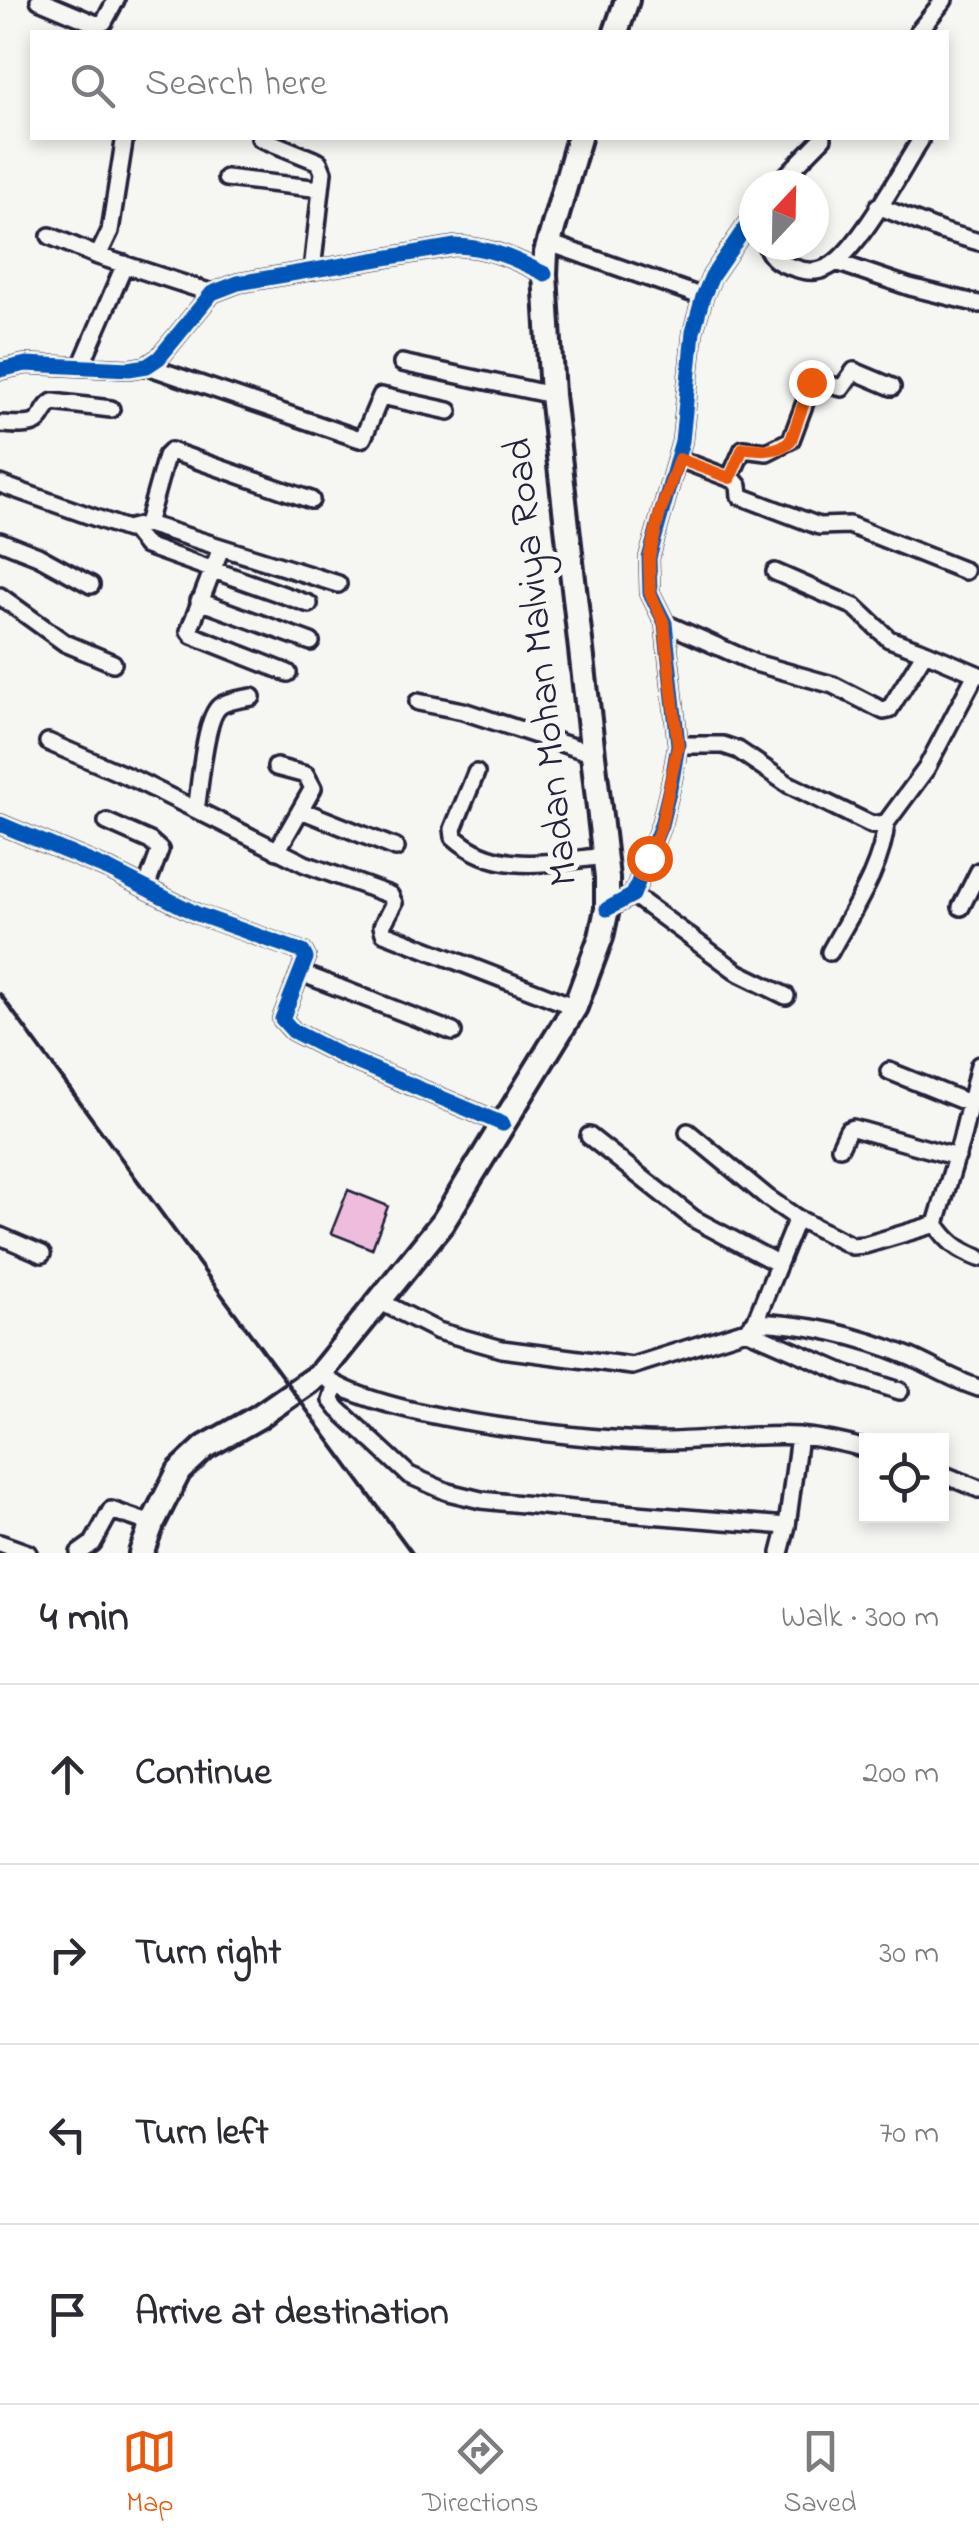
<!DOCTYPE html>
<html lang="en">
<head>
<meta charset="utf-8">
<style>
  :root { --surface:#fff; --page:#f2f2f3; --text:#2b2b33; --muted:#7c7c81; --line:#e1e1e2; --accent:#ea580c }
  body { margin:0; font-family:"Indie Flower",sans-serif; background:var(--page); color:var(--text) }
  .controls { position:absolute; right:30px; bottom:30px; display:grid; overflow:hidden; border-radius:0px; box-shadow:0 5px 15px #0003 }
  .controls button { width:90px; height:90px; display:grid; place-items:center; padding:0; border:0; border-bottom:2px solid var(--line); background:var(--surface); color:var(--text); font:50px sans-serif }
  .compass { position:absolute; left:739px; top:170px; width:90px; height:90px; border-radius:50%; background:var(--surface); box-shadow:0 5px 15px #0003; rotate:22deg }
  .stop { position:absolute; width:30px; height:30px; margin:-22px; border:8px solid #ea580c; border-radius:50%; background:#fff }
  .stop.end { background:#ea580c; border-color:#fff; box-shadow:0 2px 10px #0008 }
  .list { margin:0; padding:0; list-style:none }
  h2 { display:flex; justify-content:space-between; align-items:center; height:130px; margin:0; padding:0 40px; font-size:42px }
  h2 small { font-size:32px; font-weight:400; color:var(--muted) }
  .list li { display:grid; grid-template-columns:65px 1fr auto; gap:30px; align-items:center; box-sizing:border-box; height:180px; padding:0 40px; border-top:2px solid var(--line) }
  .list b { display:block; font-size:38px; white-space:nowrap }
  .list em { font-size:32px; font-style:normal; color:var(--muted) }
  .icon { flex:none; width:55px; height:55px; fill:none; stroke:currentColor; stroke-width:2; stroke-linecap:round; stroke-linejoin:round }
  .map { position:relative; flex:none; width:979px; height:1553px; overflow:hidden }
  .search { position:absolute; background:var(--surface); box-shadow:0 5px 15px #0003; left:30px; right:30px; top:30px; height:110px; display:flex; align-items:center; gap:25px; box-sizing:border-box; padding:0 35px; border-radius:0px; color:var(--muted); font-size:38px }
  .sheet { height:850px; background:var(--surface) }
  nav { display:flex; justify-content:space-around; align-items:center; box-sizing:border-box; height:140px; border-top:2px solid var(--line); background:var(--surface); font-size:28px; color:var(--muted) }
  nav a { display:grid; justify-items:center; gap:5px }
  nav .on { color:var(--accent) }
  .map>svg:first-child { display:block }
  .building { fill:#eebddd; stroke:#22223b; stroke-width:2.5 }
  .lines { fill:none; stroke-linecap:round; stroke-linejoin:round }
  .minor-casing { stroke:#22223b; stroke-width:22 }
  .highway-casing { stroke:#22223b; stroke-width:30 }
  .minor { stroke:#f6f6f2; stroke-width:15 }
  .highway { stroke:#f6f6f2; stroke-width:22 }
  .rail { stroke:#22223b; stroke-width:4 }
  .cycleway-casing { stroke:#f6f6f2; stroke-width:21 }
  .cycleway { stroke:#0057b8; stroke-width:15 }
  .route { stroke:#ea580c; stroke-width:12 }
  .labels { text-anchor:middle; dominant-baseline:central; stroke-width:10; stroke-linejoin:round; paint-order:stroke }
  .street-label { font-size:40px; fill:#22223b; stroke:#f6f6f2 }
</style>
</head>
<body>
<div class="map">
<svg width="979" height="1553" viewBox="0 0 979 1553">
  <rect width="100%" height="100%" fill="#f6f6f2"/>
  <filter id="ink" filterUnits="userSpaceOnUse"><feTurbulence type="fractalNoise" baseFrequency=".01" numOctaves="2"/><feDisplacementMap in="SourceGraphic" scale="20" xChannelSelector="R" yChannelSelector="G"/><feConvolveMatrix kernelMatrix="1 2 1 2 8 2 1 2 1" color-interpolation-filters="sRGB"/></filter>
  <g filter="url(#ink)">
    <!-- building -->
    <path class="building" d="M 348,1190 L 388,1206 L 372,1249 L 331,1233 Z"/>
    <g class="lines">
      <defs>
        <path id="minor" d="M 39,0 L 96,24 L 104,22 L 116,0
          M 918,32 L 944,0
          M 260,138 L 319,162 L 323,172 L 312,271
          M 226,178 L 321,189
          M 777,185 L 823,138
          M 878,206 L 941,231 L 979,242
          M 50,236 L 98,256 L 212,293
          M 549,243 L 703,297
          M 766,245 C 771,260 781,264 795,268 C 806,272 816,273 826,268 C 856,256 901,170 920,141
          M 98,256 L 110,231 L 124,142
          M 836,262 L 910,287 L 979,304
          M 402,363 L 552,395
          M 81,366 L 125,264
          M 147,366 L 360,439 L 363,438 L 381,396 L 449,411
          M 0,370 L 26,364 L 129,369 L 147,366 L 159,358 L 212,293 L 238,283 L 455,246 C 490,247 515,259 545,274
          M 0,424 C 10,424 28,427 36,422 C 45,416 43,408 53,402 L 111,409
          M 679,459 L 734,480 L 739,486 L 740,496 L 819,526 L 849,525 L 965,571
          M 730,478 L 743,449 L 767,452 L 791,440 L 813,381 L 842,388 L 854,371 L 892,387
          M 0,484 L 127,529 L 147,524 L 338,584
          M 147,524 L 166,456 L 171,451 L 311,500
          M 133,530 L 146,546 L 309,604
          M 0,541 L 38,556 L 91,585
          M 221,548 L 189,631 L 192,635 L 288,673
          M 775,572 L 855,607 L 889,639 L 925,652
          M 0,596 L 65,643 L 113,663
          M 199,601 L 311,642
          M 665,623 L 755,663 L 833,685 L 884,711 L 889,710 L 925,652 L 979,675
          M 418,702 L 463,711 L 591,753
          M 48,742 L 136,780 L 305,864 L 390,895 L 394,903 L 382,926 L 384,933 L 575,1007
          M 678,745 L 723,745 L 738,750 L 788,784 L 872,825 L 886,823 L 926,769 L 976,674
          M 276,767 L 306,775 L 313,788 L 277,851
          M 476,773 L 453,829 L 454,837 C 498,877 553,861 606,856
          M 196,810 C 200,789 204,718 220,706 C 228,700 243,699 252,697
          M 301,810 L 396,848
          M 107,822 L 150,841 L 160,850 L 146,888
          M 0,824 L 110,870 L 197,914 L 303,952 L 306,958 L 282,1019 L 293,1031 L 342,1056 L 503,1124
          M 633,895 L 739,973 L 786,996
          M 961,907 L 979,871
          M 607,909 L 633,895 L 661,825 L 672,780 L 678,745 L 665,623 L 650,593 L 649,558 L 682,441 L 693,332 L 703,297 L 712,276 L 754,215
          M 830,952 C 852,911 882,869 886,823
          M 301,973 L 453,1032
          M 889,1071 L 971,1104
          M 688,1132 L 768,1198 L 797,1218 L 852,1246 L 865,1245 L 936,1224 L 961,1141 L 979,1065
          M 589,1136 L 694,1219 L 777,1263
          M 840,1147 L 848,1130 L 853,1128 L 957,1157
          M 936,1224 C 948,1242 958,1250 979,1258
          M 0,1236 L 42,1254
          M 379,1301 L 438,1331 L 502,1349 L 632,1366 L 746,1330 L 755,1322 L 797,1218
          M 755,1322 C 807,1324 860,1336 908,1356 C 932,1366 953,1380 979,1388
          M 746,1330 L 847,1374 L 900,1391
          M 320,1374 C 374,1418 573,1438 646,1441 C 697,1443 748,1433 799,1436 C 821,1438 845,1443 866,1449
          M 335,1386 L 331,1400 L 338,1409 L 409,1475 L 448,1492 L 481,1500 L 573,1509 L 787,1526
          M 942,1474 L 979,1489
          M 0,1543 L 28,1553
          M 79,1553 L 93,1543 L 111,1510 L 152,1524
          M 780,1553 L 787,1526 L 799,1436"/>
        <path id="highway" d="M 616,32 L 627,0
          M 141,1553 L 152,1524 L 179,1471 L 205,1447 L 258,1417 L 320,1374 L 443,1222 L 575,1007 L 601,937 L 607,909 L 607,878 L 552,395 L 545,274 L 546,253 L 579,138"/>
      </defs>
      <!-- minor casing -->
      <use href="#minor" class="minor-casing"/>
      <!-- highway casing -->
      <use href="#highway" class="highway-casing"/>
      <!-- minor -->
      <use href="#minor" class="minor"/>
      <!-- highway -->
      <use href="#highway" class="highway"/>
      <!-- rail -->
      <path class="rail" d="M 0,994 L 412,1553"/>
      <defs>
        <path id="cycleway" d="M 0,370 L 26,364 L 129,369 L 147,366 L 159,358 L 212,293 L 238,283 L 455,246 C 490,247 515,259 545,274
          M 0,824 L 110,870 L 197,914 L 303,952 L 306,958 L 282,1019 L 293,1031 L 342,1056 L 503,1124
          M 607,909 L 633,895 L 661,825 L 672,780 L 678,745 L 665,623 L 650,593 L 649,558 L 682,441 L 693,332 L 703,297 L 712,276 L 754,215"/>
      </defs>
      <!-- cycleway casing -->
      <use href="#cycleway" class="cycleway-casing"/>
      <!-- cycleway -->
      <use href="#cycleway" class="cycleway"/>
    </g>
  </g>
  <g class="lines" filter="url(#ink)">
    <!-- route -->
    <path class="route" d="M 649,858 L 661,826 L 678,745 L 664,623 L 650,593 L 649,558 L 660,513 L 679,459 L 730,478 L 743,448 C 762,448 775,455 791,440 L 811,382"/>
  </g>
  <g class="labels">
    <!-- street labels -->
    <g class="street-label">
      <text transform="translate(543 662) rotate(-96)">Madan Mohan Malviya Road</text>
    </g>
  </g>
</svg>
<div class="controls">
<button><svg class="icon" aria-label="locate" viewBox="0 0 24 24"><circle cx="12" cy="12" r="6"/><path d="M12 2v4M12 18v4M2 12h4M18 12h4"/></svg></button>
</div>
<svg class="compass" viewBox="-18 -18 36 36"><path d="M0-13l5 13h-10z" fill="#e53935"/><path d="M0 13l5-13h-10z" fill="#7c7c81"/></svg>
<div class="stop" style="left:649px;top:858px"></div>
<div class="stop end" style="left:811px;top:382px"></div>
<div class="search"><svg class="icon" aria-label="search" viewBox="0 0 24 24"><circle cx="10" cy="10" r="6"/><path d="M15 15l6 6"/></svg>Search here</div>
</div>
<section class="sheet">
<h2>4 min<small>Walk · 300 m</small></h2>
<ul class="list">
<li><svg class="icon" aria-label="ahead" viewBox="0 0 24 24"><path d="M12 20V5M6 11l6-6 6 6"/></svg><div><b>Continue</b></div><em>200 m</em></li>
<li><svg class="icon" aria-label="right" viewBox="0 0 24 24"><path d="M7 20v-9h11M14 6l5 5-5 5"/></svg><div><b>Turn right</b></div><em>30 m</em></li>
<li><svg class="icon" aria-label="left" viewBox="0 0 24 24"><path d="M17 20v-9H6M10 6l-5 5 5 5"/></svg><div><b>Turn left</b></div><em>70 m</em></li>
<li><svg class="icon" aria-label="arrive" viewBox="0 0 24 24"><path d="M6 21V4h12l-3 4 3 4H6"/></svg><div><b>Arrive at destination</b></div></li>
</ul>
</section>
<nav>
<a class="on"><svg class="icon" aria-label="map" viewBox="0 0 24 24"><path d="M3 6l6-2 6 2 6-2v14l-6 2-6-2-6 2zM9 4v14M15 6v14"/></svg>Map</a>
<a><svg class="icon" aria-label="directions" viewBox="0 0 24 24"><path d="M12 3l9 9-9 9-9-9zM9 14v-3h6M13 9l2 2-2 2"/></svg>Directions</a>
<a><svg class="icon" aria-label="saved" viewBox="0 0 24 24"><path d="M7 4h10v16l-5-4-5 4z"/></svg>Saved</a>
</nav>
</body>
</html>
